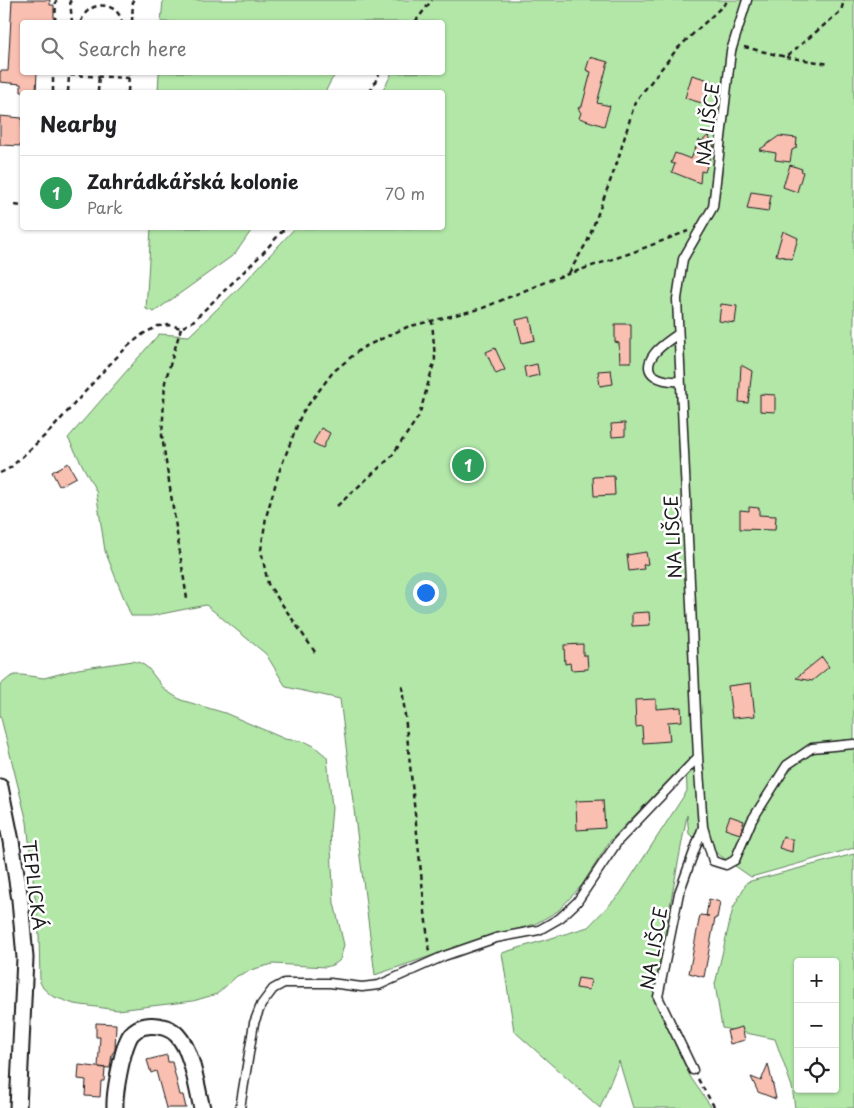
<!DOCTYPE html>
<html lang="en">
<head>
<meta charset="utf-8">
<style>
  :root { --surface:#fff; --page:#f2f2f2; --text:#202124; --muted:#757577; --line:#e0e0e0; --accent:#b45309 }
  body { margin:0; font-family:"Playpen Sans",sans-serif; background:var(--page); color:var(--text) }
  .controls { position:absolute; right:15px; bottom:15px; display:grid; overflow:hidden; border-radius:5px; box-shadow:0 1px 4px #0004 }
  .controls button { width:45px; height:45px; display:grid; place-items:center; padding:0; border:0; border-bottom:1px solid var(--line); background:var(--surface); color:var(--text); font:25px sans-serif }
  .you { position:absolute; left:425px; top:592px; width:18px; height:18px; margin:-12px; border:4px solid #fff; border-radius:50%; background:#1a73e8; box-shadow:0 0 0 8px #1a73e833 }
  .badge { display:grid; place-items:center; width:32px; height:32px; border-radius:50%; background:var(--accent); color:#fff; font-size:16px; font-weight:700 }
  .pin { position:absolute; translate:-50% -50%; border:2px solid #fff; box-shadow:0 1px 5px #0006 }
  .list { margin:0; padding:0; list-style:none }
  h2 { display:flex; justify-content:space-between; align-items:center; height:65px; margin:0; padding:0 20px; font-size:21px }
  h2 small { font-size:16px; font-weight:400; color:var(--muted) }
  .list li { display:grid; grid-template-columns:32px 1fr auto; gap:15px; align-items:center; box-sizing:border-box; height:75px; padding:0 20px; border-top:1px solid var(--line) }
  .list b { display:block; font-size:19px; white-space:nowrap }
  .list p { margin:0; font-size:16px; white-space:nowrap; color:var(--muted) }
  .list em { font-size:16px; font-style:normal; color:var(--muted) }
  .icon { flex:none; width:28px; height:28px; fill:none; stroke:currentColor; stroke-width:2; stroke-linecap:round; stroke-linejoin:round }
  .map { position:relative; flex:none; width:854px; height:1108px; overflow:hidden }
  .search { position:absolute; background:var(--surface); box-shadow:0 1px 4px #0004; left:20px; top:20px; width:425px; height:55px; display:flex; align-items:center; gap:12px; box-sizing:border-box; padding:0 18px; border-radius:5px; color:var(--muted); font-size:19px }
  .panel { position:absolute; background:var(--surface); box-shadow:0 1px 4px #0004; left:20px; top:90px; width:425px; height:140px; border-radius:5px }
  .map>svg:first-child { display:block }
  .green { fill:#b2e7a8; stroke:#678262; fill-rule:evenodd }
  .building { fill:#f9bfb1; stroke:#1c1c1c }
  .lines { fill:none; stroke-linecap:round; stroke-linejoin:round }
  .service-casing { stroke:#1c1c1c; stroke-width:11 }
  .minor-casing { stroke:#1c1c1c; stroke-width:19 }
  .path { stroke:#1c1c1c; stroke-width:2.5; stroke-dasharray:5 4; stroke-linecap:butt }
  .service { stroke:#fff; stroke-width:8 }
  .minor { stroke:#fff; stroke-width:15 }
  .labels { text-anchor:middle; dominant-baseline:central; stroke-width:5; stroke-linejoin:round; paint-order:stroke }
  .street-label { font-size:18px; fill:#1c1c1c; stroke:#fff }
</style>
</head>
<body>
<div class="map">
<svg width="854" height="1108" viewBox="0 0 854 1108">
  <rect width="100%" height="100%" fill="#fff"/>
  <filter id="ink" filterUnits="userSpaceOnUse"><feTurbulence type="fractalNoise" baseFrequency=".02" numOctaves="2"/><feDisplacementMap in="SourceGraphic" scale="10" xChannelSelector="R" yChannelSelector="G"/><feConvolveMatrix kernelMatrix="1 2 1 2 8 2 1 2 1" color-interpolation-filters="sRGB"/></filter>
  <g filter="url(#ink)">
    <!-- green -->
    <path class="green" d="M 163,0 L 854,0 L 854,848 L 751,877 L 689,834 L 687,815 L 653,997 L 691,1078 L 712,1108 L 633,1108 L 619,1061 L 600,1108 L 514,1031 L 502,953 L 588,927 L 620,894 L 687,791 L 686,762 L 610,841 L 582,885 L 558,911 L 535,924 L 463,945 L 375,975 L 340,699 L 286,687 L 266,654 L 206,605 L 151,616 L 131,616 L 105,551 L 96,491 L 68,438 L 159,334 L 189,336 L 241,286 L 295,228 L 442,228 L 442,92 L 382,92 L 391,75 L 390,73 L 442,72 L 442,22 L 161,22 Z
      M 159,73 L 159,72 L 338,73 L 332,79 L 325,92 L 158,92 Z
      M 151,228 L 253,228 L 235,254 L 154,312 L 146,309 Z
      M 133,661 L 141,663 L 148,668 L 165,690 L 181,700 L 225,713 L 285,739 L 306,742 L 314,746 L 327,757 L 332,808 L 330,831 L 334,903 L 344,945 L 340,960 L 335,964 L 326,967 L 273,964 L 254,969 L 237,976 L 217,994 L 193,1001 L 118,1010 L 74,1004 L 52,996 L 43,988 L 40,982 L 39,935 L 27,822 L 0,714 L 0,685 L 10,677 L 15,675 L 22,675 L 44,678 L 78,669 Z
      M 854,854 L 854,1108 L 795,1108 L 792,1087 L 775,1039 L 722,1028 L 715,984 L 733,908 L 747,882 ZM 798,962 L 835,962 L 835,1089 L 798,1089 Z"/>
    <!-- building -->
    <path class="building" d="M 12,0 L 50,0 L 50,5 L 54,5 L 54,22 L 22,22 L 22,72 L 37,72 L 36,92 L 21,92 L 21,84 L 0,82 L 0,71 L 8,71 Z
      M 590,57 L 608,62 L 597,103 L 610,106 L 604,126 L 579,118 L 581,113 L 578,108 L 582,106 L 591,72 L 586,70 Z
      M 692,75 L 712,81 L 705,104 L 685,98 Z
      M 0,116 L 22,118 L 22,146 L 0,145 Z
      M 709,135 L 711,144 L 714,145 L 705,172 L 701,171 L 700,183 L 672,172 L 675,164 L 671,163 L 675,153 L 691,159 L 699,140 L 702,141 Z
      M 779,136 L 797,138 L 796,148 L 792,150 L 790,162 L 775,160 L 776,153 L 759,150 Z
      M 790,165 L 802,169 L 801,171 L 803,172 L 797,192 L 783,187 Z
      M 751,192 L 771,195 L 768,212 L 747,209 Z
      M 783,231 L 798,238 L 792,259 L 776,255 Z
      M 721,304 L 737,306 L 735,323 L 719,321 Z
      M 530,317 L 535,340 L 522,343 L 516,320 Z
      M 615,324 L 631,324 L 631,362 L 620,362 L 619,343 L 615,342 Z
      M 495,348 L 505,370 L 496,374 L 486,352 Z
      M 537,364 L 539,375 L 526,378 L 524,367 Z
      M 741,365 L 752,371 L 748,403 L 739,402 Z
      M 611,370 L 613,384 L 600,386 L 598,371 Z
      M 760,394 L 775,395 L 775,412 L 760,411 Z
      M 625,423 L 625,436 L 612,437 L 611,424 Z
      M 321,428 L 330,433 L 323,448 L 313,443 Z
      M 68,463 L 76,477 L 59,486 L 52,472 Z
      M 614,476 L 615,495 L 594,496 L 593,477 Z
      M 749,507 L 759,508 L 759,515 L 776,516 L 775,530 L 740,529 L 740,510 L 749,511 Z
      M 646,552 L 648,564 L 643,565 L 644,569 L 629,571 L 627,555 Z
      M 649,612 L 650,625 L 632,626 L 632,613 Z
      M 583,644 L 583,655 L 587,655 L 588,669 L 571,670 L 570,663 L 565,664 L 564,645 Z
      M 822,657 L 829,667 L 812,681 L 796,678 Z
      M 751,683 L 755,716 L 732,718 L 728,686 Z
      M 656,699 L 656,709 L 681,707 L 682,721 L 668,722 L 670,741 L 643,743 L 642,726 L 636,727 L 635,700 Z
      M 603,800 L 605,828 L 577,830 L 576,801 Z
      M 730,816 L 744,821 L 740,834 L 725,829 Z
      M 783,837 L 793,840 L 792,852 L 779,848 Z
      M 709,899 L 720,902 L 717,918 L 715,918 L 704,977 L 689,973 L 700,915 L 709,916 L 706,916 Z
      M 578,978 L 591,980 L 589,990 L 576,988 Z
      M 96,1023 L 116,1024 L 115,1050 L 112,1054 L 110,1068 L 98,1067 L 100,1037 L 96,1037 Z
      M 742,1027 L 745,1040 L 730,1044 L 727,1031 Z
      M 167,1055 L 168,1062 L 172,1062 L 180,1095 L 183,1095 L 186,1108 L 166,1108 L 156,1071 L 151,1073 L 147,1060 Z
      M 768,1064 L 773,1085 L 776,1099 L 758,1092 L 751,1077 L 761,1081 Z
      M 79,1065 L 105,1068 L 104,1081 L 101,1081 L 100,1097 L 85,1096 L 86,1080 L 78,1079 Z"/>
    <g class="lines">
      <defs>
        <path id="service" d="M 678,334 C 670,340 660,346 654,354 C 638,376 664,382 680,381
          M 703,827 L 713,861 L 726,865 L 735,860 L 752,820 L 787,765 L 812,748 L 854,744
          M 693,1070 L 658,997 L 679,893 L 703,827 L 698,757 L 677,299 L 683,259 L 713,207 L 731,51 L 747,0
          M 240,1108 L 254,1023 L 261,1005 L 273,989 L 284,983 L 330,983 L 362,987 L 379,985 L 444,956 L 496,938 L 539,930 L 560,918 L 577,902 L 618,841 L 698,757"/>
        <path id="minor" d="M 0,787 L 11,841 L 20,900 L 25,958 L 18,1108
          M 115,1108 C 114,1093 122,1053 128,1040 C 135,1021 165,1022 177,1035 C 193,1052 196,1086 202,1108"/>
      </defs>
      <!-- service casing -->
      <use href="#service" class="service-casing"/>
      <!-- minor casing -->
      <use href="#minor" class="minor-casing"/>
      <!-- path -->
      <path class="path" d="M 70,0 L 72,22
        M 55,22 L 56,0
        M 81,22 C 87,0 117,0 122,22
        M 132,22 L 133,0
        M 415,22 L 432,0
        M 744,47 L 786,57 L 841,11 L 844,0
        M 786,57 L 830,64
        M 53,92 L 53,72
        M 68,92 L 69,75 L 129,78
        M 98,92 L 99,72
        M 128,92 L 129,72
        M 370,92 L 380,72
        M 15,205 L 22,206
        M 569,273 L 588,240 L 617,163 L 635,102 L 677,49 L 729,0
        M 181,328 L 165,382 L 162,436 L 187,599
        M 0,473 L 10,468 L 52,429 L 107,367 L 127,347 L 143,334 L 158,326 L 170,325 L 181,328 L 192,322 L 261,255 L 285,228
        M 337,506 L 391,457 L 419,416 L 435,359 L 432,320
        M 315,652 L 268,584 L 261,550 L 266,517 L 279,472 L 302,413 L 333,372 L 362,348 L 407,327 L 483,308 L 550,280 L 631,253 L 688,231
        M 402,686 L 429,951
        M 698,1079 L 715,1108"/>
      <!-- service -->
      <use href="#service" class="service"/>
      <!-- minor -->
      <use href="#minor" class="minor"/>
    </g>
  </g>
  <g class="labels">
    <!-- street labels -->
    <g class="street-label">
      <text transform="translate(707 124) rotate(-83)">NA LIŠCE</text>
      <text transform="translate(672 537) rotate(-93)">NA LIŠCE</text>
      <text transform="translate(35 885) rotate(83)">TEPLICKÁ</text>
      <text transform="translate(653 948) rotate(-80)">NA LIŠCE</text>
    </g>
  </g>
</svg>
<div class="controls">
<button>+</button>
<button>−</button>
<button><svg class="icon" aria-label="locate" viewBox="0 0 24 24"><circle cx="12" cy="12" r="6"/><path d="M12 2v4M12 18v4M2 12h4M18 12h4"/></svg></button>
</div>
<div class="you"></div>
<div class="pin badge" style="left:468px;top:465px;background:#2e9e5b">1</div>
<div class="search"><svg class="icon" aria-label="search" viewBox="0 0 24 24"><circle cx="10" cy="10" r="6"/><path d="M15 15l6 6"/></svg>Search here</div>
<section class="panel">
<h2>Nearby<small></small></h2>
<ul class="list">
<li><span class="badge" style="background:#2e9e5b">1</span><div><b>Zahrádkářská kolonie</b><p>Park</p></div><em>70 m</em></li>
</ul>
</section>
</div>
</body>
</html>
